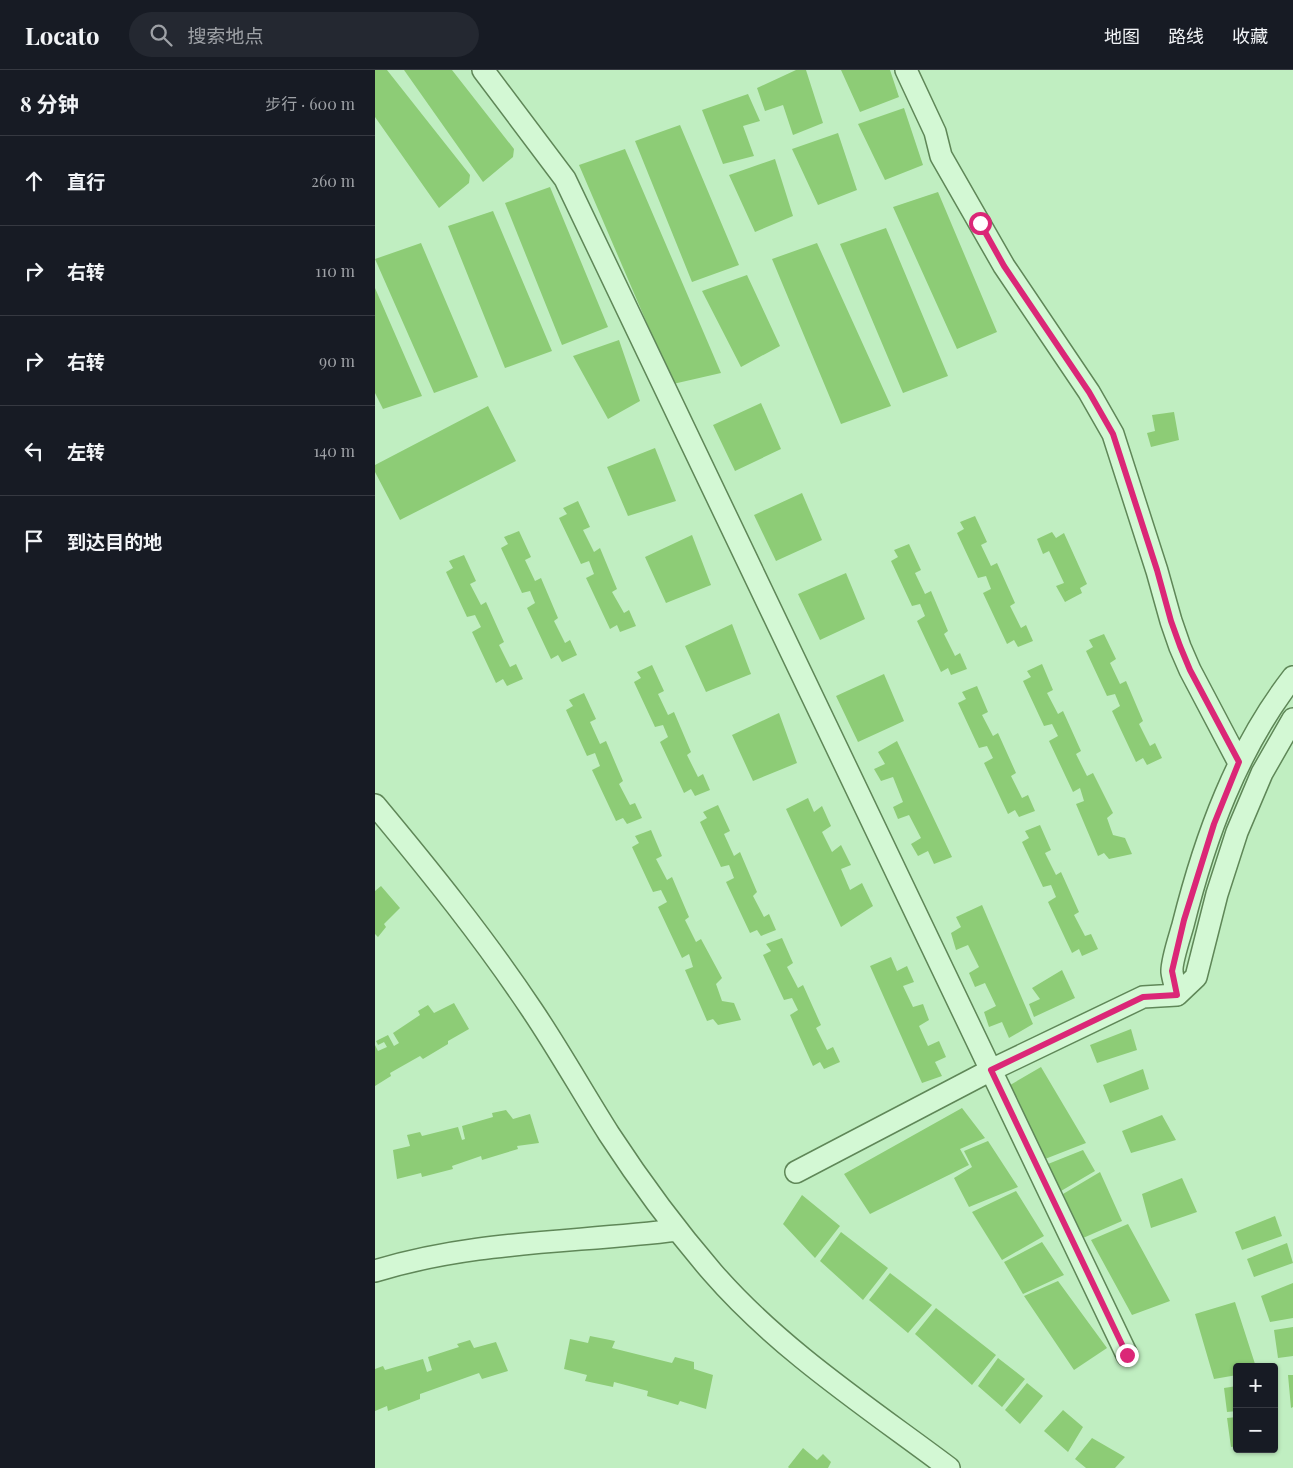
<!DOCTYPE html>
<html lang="zh">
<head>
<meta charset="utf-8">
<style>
  :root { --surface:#171b24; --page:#242831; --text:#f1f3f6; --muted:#9ea1a6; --line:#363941 }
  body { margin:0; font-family:"Playfair Display","Noto Sans SC",serif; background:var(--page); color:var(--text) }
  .controls { position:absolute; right:15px; bottom:15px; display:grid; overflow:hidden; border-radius:5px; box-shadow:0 1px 4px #0004 }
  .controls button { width:45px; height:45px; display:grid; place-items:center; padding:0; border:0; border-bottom:1px solid var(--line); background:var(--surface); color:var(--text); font:25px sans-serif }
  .stop { position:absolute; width:15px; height:15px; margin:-11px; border:4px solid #db2777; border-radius:50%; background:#fff }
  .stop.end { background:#db2777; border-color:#fff; box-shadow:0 1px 5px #0008 }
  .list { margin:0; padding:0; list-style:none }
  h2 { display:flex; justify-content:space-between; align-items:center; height:65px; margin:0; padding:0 20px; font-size:21px }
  h2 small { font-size:16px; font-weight:400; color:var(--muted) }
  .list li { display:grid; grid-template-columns:32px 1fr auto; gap:15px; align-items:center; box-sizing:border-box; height:90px; padding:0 20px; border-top:1px solid var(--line) }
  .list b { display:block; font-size:19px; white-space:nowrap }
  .list em { font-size:16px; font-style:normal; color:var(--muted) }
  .icon { flex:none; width:28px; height:28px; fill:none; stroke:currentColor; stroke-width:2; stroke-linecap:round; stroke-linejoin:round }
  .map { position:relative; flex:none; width:918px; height:1398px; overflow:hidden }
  header { display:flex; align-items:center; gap:30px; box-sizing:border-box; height:70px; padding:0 25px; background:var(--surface); border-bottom:1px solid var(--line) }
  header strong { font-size:24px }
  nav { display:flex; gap:28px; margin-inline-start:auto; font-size:18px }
  .search { width:350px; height:45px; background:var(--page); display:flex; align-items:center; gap:12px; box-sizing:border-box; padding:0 18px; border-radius:28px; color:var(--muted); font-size:19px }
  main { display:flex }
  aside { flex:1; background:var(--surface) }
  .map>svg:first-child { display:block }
  .building { fill:#8dcc76 }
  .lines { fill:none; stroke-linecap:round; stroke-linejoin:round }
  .minor-casing { stroke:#5f8758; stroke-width:24 }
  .minor { stroke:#d3f8d4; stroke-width:21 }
  .route { stroke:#db2777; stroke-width:6 }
</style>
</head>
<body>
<header>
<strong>Locato</strong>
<div class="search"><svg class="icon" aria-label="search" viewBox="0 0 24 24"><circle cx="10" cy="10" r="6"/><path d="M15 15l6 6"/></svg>搜索地点</div>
<nav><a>地图</a><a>路线</a><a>收藏</a></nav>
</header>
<main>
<aside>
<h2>8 分钟<small>步行 · 600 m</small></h2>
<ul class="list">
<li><svg class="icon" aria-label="ahead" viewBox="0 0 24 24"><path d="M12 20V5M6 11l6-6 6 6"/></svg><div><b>直行</b></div><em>260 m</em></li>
<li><svg class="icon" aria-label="right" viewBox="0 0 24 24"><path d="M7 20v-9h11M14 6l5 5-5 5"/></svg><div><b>右转</b></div><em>110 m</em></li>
<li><svg class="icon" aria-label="right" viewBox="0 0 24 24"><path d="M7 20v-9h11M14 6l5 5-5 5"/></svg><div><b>右转</b></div><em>90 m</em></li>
<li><svg class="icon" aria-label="left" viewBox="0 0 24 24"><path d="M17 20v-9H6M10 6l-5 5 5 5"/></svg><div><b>左转</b></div><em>140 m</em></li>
<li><svg class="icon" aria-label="arrive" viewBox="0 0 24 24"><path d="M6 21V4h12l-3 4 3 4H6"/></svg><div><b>到达目的地</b></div></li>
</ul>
</aside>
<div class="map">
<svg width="918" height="1398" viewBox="0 0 918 1398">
  <rect width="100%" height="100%" fill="#c0eec1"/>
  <!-- building -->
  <path class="building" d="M 0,0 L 12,0 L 95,105 L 94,113 L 64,138 L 0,47 Z
    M 29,0 L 77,0 L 139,79 L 138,87 L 108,112 Z
    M 421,0 L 431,0 L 448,53 L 418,65 L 408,35 L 390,41 L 382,18 Z
    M 466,0 L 515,0 L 524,27 L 485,42 Z
    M 373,24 L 385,51 L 368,56 L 379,86 L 348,94 L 327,40 Z
    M 529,38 L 548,95 L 510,110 L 483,54 Z
    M 305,55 L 364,195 L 317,212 L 260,71 Z
    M 463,63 L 482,120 L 443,135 L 417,79 Z
    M 250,79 L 346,303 L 298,314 L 204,95 Z
    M 400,89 L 418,146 L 380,162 L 354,105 Z
    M 175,117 L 233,257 L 187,275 L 130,133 Z
    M 563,122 L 622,262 L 582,279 L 518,137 Z
    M 118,141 L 177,281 L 130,298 L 73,156 Z
    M 511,158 L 573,306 L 528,323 L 465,174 Z
    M 46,173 L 103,307 L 59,323 L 0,189 Z
    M 442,173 L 516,336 L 466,354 L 397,189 Z
    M 372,205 L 405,276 L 366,297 L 327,221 Z
    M 0,218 L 47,326 L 8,339 L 0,323 Z
    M 244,270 L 265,331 L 233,349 L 198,286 Z
    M 386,333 L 406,379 L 360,401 L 338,355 Z
    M 113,336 L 141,391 L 25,450 L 0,402 L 0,395 Z
    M 799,342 L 804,370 L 776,377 L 772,363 L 780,361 L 777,345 Z
    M 280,378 L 301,431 L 253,446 L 232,397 Z
    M 427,423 L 447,470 L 401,491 L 379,445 Z
    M 203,431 L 215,457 L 208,460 L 219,482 L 225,478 L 242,519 L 237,522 L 249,543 L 254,540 L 261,556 L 245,562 L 242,555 L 235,559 L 211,508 L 219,504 L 214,491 L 206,494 L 184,448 L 192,444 L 188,438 Z
    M 600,446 L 612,472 L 606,475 L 616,496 L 622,493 L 640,533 L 635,536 L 646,558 L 651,555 L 658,571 L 643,577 L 639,570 L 632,574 L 608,523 L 616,519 L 611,506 L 603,508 L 582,463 L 589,459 L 585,452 Z
    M 144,461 L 156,487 L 150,490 L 160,511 L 166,508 L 183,548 L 179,551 L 190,573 L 195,570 L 202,585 L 187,592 L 183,585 L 176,589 L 152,538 L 160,533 L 155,521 L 147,523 L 126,478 L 133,474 L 129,467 Z
    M 677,462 L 681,468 L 689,463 L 712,514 L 705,518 L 707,523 L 690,532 L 681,516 L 689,513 L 674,481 L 668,484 L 662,469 Z
    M 317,465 L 336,515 L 291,533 L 270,487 Z
    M 534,474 L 546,500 L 540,503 L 550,524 L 556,521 L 573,561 L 569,564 L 580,586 L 585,583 L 592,599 L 576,605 L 573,598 L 566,602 L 542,551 L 550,546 L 545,534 L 537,536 L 516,491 L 523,487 L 519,480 Z
    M 89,485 L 101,511 L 95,514 L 106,535 L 111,532 L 129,572 L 124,575 L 135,597 L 141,594 L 148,609 L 132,616 L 128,609 L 121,613 L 97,562 L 106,557 L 100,545 L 92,547 L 71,502 L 78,498 L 74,491 Z
    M 471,503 L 490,549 L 445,570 L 423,524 Z
    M 357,554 L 376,604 L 331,622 L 310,576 Z
    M 729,564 L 741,589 L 735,593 L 745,614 L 751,611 L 768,651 L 764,654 L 775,676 L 780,673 L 787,688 L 772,695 L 768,688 L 761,692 L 737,641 L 745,636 L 740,624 L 732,626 L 711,581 L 718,577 L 714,570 Z
    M 667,594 L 678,620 L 672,623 L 683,644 L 688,641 L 706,681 L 701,684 L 712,706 L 718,703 L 738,743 L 732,748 L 738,765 L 750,768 L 757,784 L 734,789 L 729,783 L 723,786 L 701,734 L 709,731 L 705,718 L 698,722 L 674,671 L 683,666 L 677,654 L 669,656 L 648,611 L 656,607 L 652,601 Z
    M 277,595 L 289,621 L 283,624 L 293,645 L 299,642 L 316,682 L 312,685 L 323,707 L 328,704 L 335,720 L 320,726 L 316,719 L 309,723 L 285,672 L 293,667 L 288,655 L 280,657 L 259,612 L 266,608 L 262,602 Z
    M 509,604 L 529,651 L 483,672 L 461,626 Z
    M 602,616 L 613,642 L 607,645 L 618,666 L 623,663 L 641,703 L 636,706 L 647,728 L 653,725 L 660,741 L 644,747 L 640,740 L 633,744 L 609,693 L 618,688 L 612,676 L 604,678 L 583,633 L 591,629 L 587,622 Z
    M 209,623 L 221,649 L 215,652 L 225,674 L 231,671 L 248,711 L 244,714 L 255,735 L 260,733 L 267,748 L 252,754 L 248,748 L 241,751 L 217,700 L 225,696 L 220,683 L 212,686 L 191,640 L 198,636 L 194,630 Z
    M 404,643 L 422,693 L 378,711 L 357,665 Z
    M 522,671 L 577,787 L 559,794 L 553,781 L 543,786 L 536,774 L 546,768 L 534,745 L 523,749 L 518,737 L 528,732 L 518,707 L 506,711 L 499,699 L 510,694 L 503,682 Z
    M 433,728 L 439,742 L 447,736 L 456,756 L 447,762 L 457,782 L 466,775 L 476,795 L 466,799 L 475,820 L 487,813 L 498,836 L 466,857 L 411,739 Z
    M 343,735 L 355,761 L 349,764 L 359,786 L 365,782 L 382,822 L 378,826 L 389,847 L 394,844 L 401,860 L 386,866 L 382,860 L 375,863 L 351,812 L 359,808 L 354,795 L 346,797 L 325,752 L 332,748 L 328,742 Z
    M 665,755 L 676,780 L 670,783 L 681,805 L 686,802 L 704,842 L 699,845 L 710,866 L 716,864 L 723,879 L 707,886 L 704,879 L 697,883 L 673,832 L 681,827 L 676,815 L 668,817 L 647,772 L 654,768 L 650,761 Z
    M 276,760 L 287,786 L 281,789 L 292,810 L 297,807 L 314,847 L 310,850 L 321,872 L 326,869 L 347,908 L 341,914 L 347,931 L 359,933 L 366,950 L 343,955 L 338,949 L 332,951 L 310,900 L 318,897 L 314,884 L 307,888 L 283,837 L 292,832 L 286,820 L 278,822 L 257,777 L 264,773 L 260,766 Z
    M 6,816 L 25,838 L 9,854 L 11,857 L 3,867 L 0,864 L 0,821 Z
    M 607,835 L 658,954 L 634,968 L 627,952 L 614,957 L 609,942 L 621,936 L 610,913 L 600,917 L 594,903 L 604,897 L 593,875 L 581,880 L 576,863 L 586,857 L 581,847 Z
    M 407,868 L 418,893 L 412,897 L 423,918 L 428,915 L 446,955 L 441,958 L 452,980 L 458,977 L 465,992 L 449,999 L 445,992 L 438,996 L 415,945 L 423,940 L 417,928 L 409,930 L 388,885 L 396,881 L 391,874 Z
    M 516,887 L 522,901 L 532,896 L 539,912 L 528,916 L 538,937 L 548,934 L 554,950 L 544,956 L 553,976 L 564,971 L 571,987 L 560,992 L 567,1006 L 547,1013 L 495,896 Z
    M 687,900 L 700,928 L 659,947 L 654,934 L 665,929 L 657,918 Z
    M 79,933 L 94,959 L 73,971 L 73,974 L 48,989 L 45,986 L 15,1003 L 16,1006 L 0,1016 L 0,975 L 3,981 L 12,977 L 9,972 L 3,975 L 1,971 L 13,965 L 19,976 L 24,973 L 18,963 L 45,945 L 43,941 L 53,935 L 59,943 Z
    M 756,959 L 762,980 L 722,993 L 715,975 Z
    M 666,997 L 711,1073 L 670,1089 L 630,1018 Z
    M 768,999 L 774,1019 L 735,1033 L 728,1015 Z
    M 587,1038 L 610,1068 L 585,1079 L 594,1095 L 495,1144 L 469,1104 Z
    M 131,1040 L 138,1049 L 155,1044 L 164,1073 L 142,1076 L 143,1079 L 107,1090 L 106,1086 L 77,1096 L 78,1099 L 47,1107 L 46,1103 L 22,1109 L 18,1080 L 35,1076 L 32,1065 L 45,1062 L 47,1066 L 83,1057 L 87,1070 L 90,1069 L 87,1056 L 118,1047 L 117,1043 Z
    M 787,1045 L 801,1070 L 756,1083 L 747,1061 Z
    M 613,1071 L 643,1117 L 594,1137 L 579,1108 L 597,1097 L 589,1081 Z
    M 708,1080 L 720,1101 L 686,1121 L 673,1094 Z
    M 725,1102 L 747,1151 L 708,1168 L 688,1124 Z
    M 807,1108 L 822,1142 L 776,1158 L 767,1124 Z
    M 641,1121 L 669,1166 L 627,1190 L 597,1142 Z
    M 427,1125 L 465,1156 L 440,1188 L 408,1154 Z
    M 900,1146 L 907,1166 L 867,1180 L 860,1162 Z
    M 753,1154 L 795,1231 L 757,1245 L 716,1170 Z
    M 466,1162 L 513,1198 L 488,1230 L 445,1191 Z
    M 667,1172 L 689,1205 L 648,1224 L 629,1192 Z
    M 912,1173 L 918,1193 L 879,1207 L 872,1189 Z
    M 515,1203 L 557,1235 L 533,1263 L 494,1230 Z
    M 683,1211 L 732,1278 L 699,1300 L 649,1226 Z
    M 918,1213 L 918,1248 L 895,1252 L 886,1226 Z
    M 860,1232 L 881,1297 L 862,1297 L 862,1305 L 839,1309 L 820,1244 Z
    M 561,1238 L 621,1285 L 597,1315 L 540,1264 Z
    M 918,1257 L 918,1286 L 903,1288 L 899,1260 Z
    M 215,1266 L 240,1271 L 237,1278 L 297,1293 L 300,1287 L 319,1292 L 319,1299 L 338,1305 L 331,1339 L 305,1331 L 303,1335 L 272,1326 L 273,1321 L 239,1312 L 238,1317 L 210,1311 L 212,1305 L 189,1299 L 195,1269 L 213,1273 Z
    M 95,1270 L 99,1278 L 121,1272 L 133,1301 L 107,1309 L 104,1303 L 45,1324 L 45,1329 L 13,1341 L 12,1336 L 0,1341 L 0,1299 L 8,1296 L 10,1300 L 48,1289 L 52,1302 L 57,1300 L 53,1287 L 84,1277 L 82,1274 Z
    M 623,1288 L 650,1309 L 627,1337 L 603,1316 Z
    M 913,1305 L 918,1305 L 918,1337 L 916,1338 Z
    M 652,1313 L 668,1326 L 645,1354 L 630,1340 Z
    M 862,1316 L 862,1341 L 852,1342 L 849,1318 Z
    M 688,1340 L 708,1357 L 693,1382 L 669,1361 Z
    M 862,1347 L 862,1376 L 856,1377 L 852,1348 Z
    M 717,1368 L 750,1387 L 740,1398 L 711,1398 L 700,1389 Z
    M 428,1378 L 442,1390 L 448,1384 L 456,1392 L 453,1398 L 414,1398 L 413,1397 Z"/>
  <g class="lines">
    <defs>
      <path id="minor" d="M 108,0 L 190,109 L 752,1285
        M 531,0 L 560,62 L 566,86 L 629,196 L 714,322 L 738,364 L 782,501 L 796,551 L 805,577 L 815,600 L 864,693
        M 0,735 C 55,801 109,868 157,940 C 184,980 208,1023 234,1064 C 266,1113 300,1159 338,1203 C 404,1279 494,1338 574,1398
        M 802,925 C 801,917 798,910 797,902 C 796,892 805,866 808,855 C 830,767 862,679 918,607
        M 421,1102 L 616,1000 L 768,927 L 802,925 L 821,907 L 842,824 L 862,762 L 887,703 L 918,649
        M 0,1201 C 101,1170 199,1173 302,1160"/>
    </defs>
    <!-- minor casing -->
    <use href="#minor" class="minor-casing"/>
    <!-- minor -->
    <use href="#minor" class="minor"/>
  </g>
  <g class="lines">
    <!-- route -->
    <path class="route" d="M 605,153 L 629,196 L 714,322 L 738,364 L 782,500 L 796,551 L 805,576 L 815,600 L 864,692 L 839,754 L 809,850 L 797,901 L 802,925 L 768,927 L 616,1000 L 752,1285"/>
  </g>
</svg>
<div class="controls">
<button>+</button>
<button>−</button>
</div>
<div class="stop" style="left:605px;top:153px"></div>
<div class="stop end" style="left:752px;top:1285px"></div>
</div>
</main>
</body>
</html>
